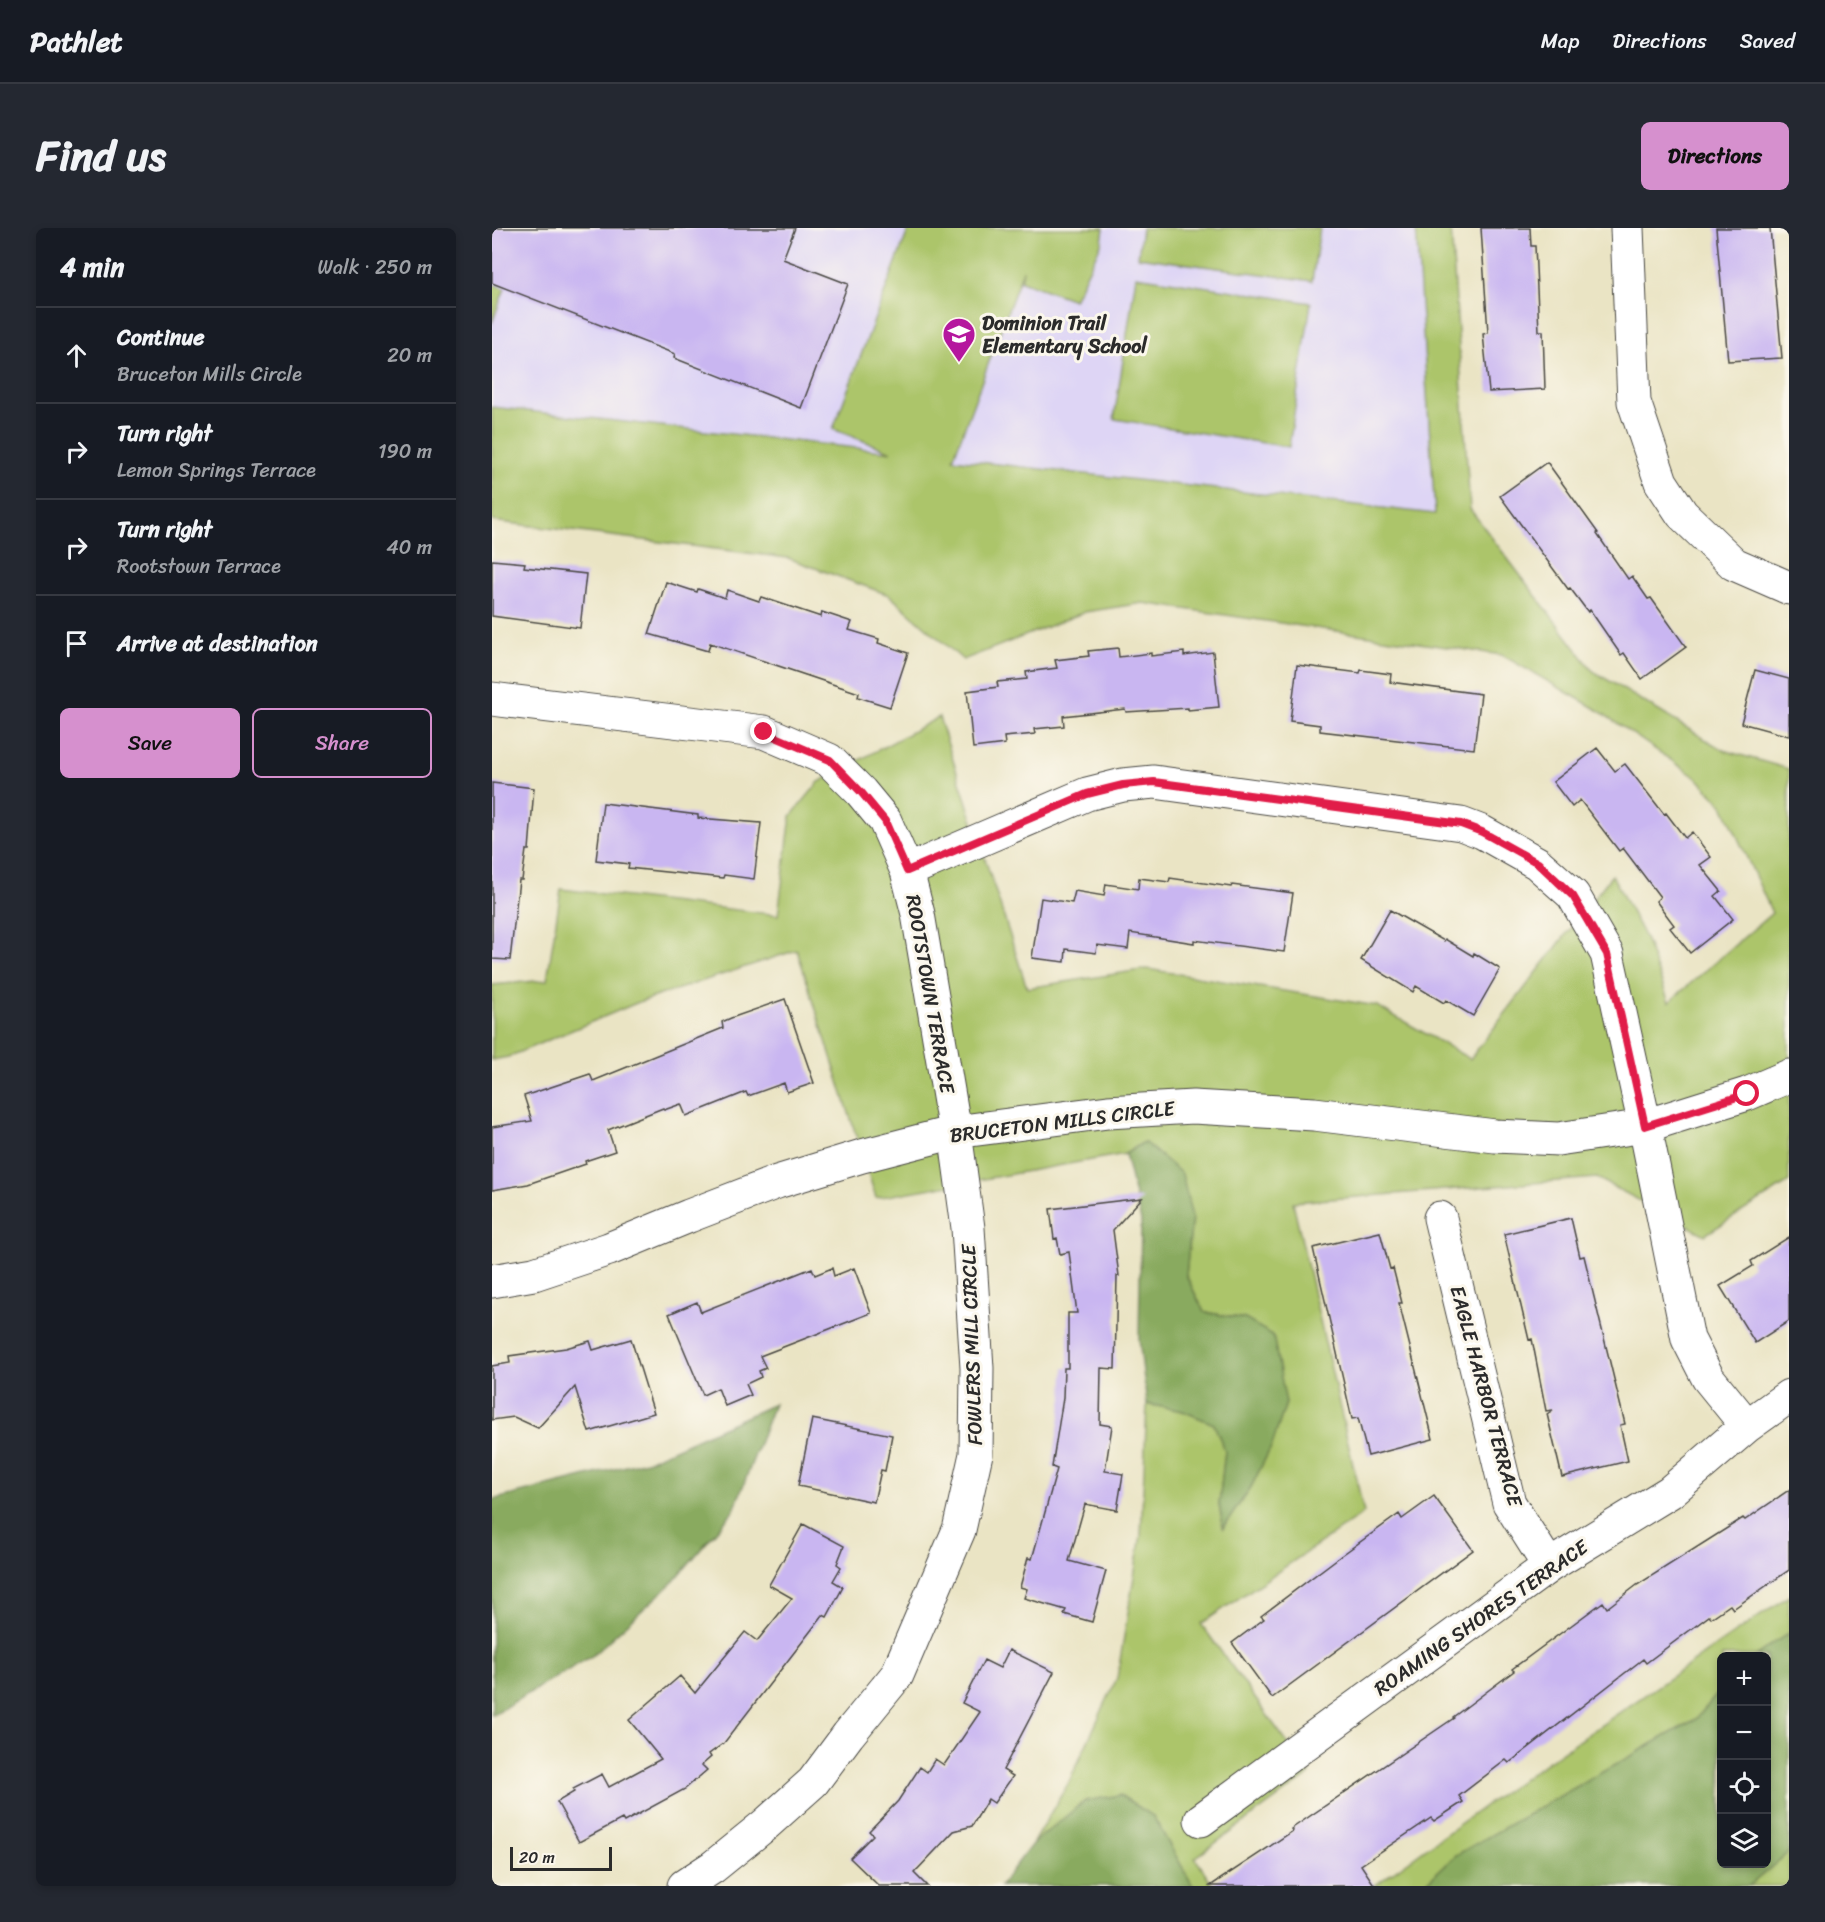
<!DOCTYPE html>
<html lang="en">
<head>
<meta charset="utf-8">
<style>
  :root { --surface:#171b24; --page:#242831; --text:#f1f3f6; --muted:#9ea1a6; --line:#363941; --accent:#d690ce }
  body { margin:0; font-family:Sriracha,sans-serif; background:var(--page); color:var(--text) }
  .controls { position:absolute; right:18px; bottom:18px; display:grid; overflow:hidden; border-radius:9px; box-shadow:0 3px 9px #0003 }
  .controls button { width:54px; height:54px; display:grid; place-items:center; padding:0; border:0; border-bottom:2px solid var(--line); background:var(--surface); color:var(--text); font:30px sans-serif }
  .scale { position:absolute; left:18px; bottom:15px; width:102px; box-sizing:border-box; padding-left:6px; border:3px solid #2b2b2b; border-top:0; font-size:16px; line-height:21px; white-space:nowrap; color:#2b2b2b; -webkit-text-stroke:4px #fbf7ec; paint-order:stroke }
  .stop { position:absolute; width:18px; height:18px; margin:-14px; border:4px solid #e11d48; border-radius:50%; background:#fff }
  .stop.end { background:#e11d48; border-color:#fff; box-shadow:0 2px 6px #0008 }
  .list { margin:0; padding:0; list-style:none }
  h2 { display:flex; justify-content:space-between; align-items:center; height:78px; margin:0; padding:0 24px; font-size:26px }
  h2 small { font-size:20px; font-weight:400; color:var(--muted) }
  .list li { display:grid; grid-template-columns:39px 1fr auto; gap:18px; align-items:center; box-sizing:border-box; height:96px; padding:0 24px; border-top:2px solid var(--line) }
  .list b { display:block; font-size:22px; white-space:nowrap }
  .list p { margin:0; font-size:20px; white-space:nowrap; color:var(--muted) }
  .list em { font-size:20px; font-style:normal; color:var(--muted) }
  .actions { display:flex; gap:12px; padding:18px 24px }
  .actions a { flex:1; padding:14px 0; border:2px solid var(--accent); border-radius:9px; text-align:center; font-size:21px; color:var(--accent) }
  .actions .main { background:var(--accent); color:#111 }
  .icon { flex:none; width:33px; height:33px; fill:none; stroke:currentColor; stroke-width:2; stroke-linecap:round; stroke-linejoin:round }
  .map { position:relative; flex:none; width:1297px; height:1658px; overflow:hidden; border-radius:9px }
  header { display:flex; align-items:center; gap:36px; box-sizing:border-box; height:84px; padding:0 30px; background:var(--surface); border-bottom:2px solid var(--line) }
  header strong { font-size:28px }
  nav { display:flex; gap:33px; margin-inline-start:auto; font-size:21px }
  .intro { display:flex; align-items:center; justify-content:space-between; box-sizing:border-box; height:144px; padding:0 36px }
  h1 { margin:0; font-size:42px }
  .button { padding:15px 27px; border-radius:9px; background:var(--accent); color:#111; font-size:21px; font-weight:700 }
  main { display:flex; gap:36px; padding:0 36px }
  aside { flex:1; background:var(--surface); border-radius:9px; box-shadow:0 3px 9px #0003 }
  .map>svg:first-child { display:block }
  .built { fill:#ded5f5 }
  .green { fill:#acc56a; stroke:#6c784a; stroke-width:1.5 }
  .forest { fill:#89aa5e; stroke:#5a6a44; stroke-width:1.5 }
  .building { fill:#c9b6f1 }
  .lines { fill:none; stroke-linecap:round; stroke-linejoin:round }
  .minor-casing { stroke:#484742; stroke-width:35 }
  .minor { stroke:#fff; stroke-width:33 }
  .route { stroke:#e11d48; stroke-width:8 }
  .labels { text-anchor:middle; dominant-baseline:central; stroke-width:6; stroke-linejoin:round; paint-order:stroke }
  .poi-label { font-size:20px; font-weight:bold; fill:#2b2b2b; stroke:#fbf7ec; text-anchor:start }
  .street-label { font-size:20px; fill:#2b2b2b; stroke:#fbf7ec }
</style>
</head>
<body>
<header>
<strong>Pathlet</strong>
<nav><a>Map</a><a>Directions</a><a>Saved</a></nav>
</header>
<div class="intro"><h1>Find us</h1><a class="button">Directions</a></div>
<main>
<aside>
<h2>4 min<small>Walk · 250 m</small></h2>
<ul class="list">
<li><svg class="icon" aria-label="ahead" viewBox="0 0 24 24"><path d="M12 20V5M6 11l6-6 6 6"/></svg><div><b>Continue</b><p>Bruceton Mills Circle</p></div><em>20 m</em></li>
<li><svg class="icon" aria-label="right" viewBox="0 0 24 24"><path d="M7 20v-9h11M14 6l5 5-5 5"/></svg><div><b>Turn right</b><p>Lemon Springs Terrace</p></div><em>190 m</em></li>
<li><svg class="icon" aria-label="right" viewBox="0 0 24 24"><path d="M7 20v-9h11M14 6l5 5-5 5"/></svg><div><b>Turn right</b><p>Rootstown Terrace</p></div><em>40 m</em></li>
<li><svg class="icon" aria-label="arrive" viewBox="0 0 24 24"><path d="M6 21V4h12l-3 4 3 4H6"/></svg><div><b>Arrive at destination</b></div></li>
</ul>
<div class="actions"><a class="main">Save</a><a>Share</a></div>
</aside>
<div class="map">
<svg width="1297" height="1658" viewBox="0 0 1297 1658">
  <rect width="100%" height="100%" fill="#fbf7ec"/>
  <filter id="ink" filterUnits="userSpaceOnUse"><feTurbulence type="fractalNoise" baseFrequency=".0167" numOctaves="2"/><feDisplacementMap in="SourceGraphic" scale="12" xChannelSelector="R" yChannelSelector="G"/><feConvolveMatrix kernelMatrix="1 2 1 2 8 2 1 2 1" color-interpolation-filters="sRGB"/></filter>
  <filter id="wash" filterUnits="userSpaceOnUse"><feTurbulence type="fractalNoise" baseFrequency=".008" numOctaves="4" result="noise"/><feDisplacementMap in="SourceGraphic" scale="24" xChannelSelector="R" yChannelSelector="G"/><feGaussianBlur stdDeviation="1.35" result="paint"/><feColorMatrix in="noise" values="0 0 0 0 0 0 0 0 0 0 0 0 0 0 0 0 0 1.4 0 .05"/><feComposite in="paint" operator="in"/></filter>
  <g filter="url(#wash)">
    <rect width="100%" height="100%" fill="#eae4c4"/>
    <!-- built -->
    <path class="built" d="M 0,0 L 924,0 L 949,370 L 0,271 Z"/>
    <!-- green -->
    <path class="green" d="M 417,0 L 612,0 L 610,14 L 582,72 L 529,53 L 531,42 L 461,231 L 943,286 L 924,0 L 959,0 L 978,281 L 1101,443 L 1231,522 L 1297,541 L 1297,954 L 1213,1007 L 1105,950 L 801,974 L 872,1285 L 709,1396 L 818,1546 L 703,1630 L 722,1658 L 701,1658 L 661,1588 L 593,1573 L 540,1616 L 576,1556 L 625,1450 L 649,1307 L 655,1176 L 691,1183 L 722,1196 L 733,1223 L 727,1276 L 731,1299 L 759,1259 L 780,1217 L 794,1175 L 753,1091 L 712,1084 L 694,1047 L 700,989 L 652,914 L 633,926 L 384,970 L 305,722 L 147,774 L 16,829 L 0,832 L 0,757 L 55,752 L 69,661 L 286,687 L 299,588 L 327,554 L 447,489 L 535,760 L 655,741 L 885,778 L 978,831 L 1120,647 L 1153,710 L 1177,774 L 1280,685 L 1231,577 L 1205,550 L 1104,481 L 1010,427 L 651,375 L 593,384 L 471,432 L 397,367 L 296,330 L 0,293 L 0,179 L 400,224 L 341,201 Z
      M 650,0 L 828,0 L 820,53 L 646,29 Z
      M 644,48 L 819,75 L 797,219 L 622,191 Z
      M 0,55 L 13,60 L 0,95 Z
      M 1297,1368 L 1297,1405 L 1263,1428 L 1230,1428 L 1229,1462 L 1204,1491 L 964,1627 L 930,1658 L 882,1658 L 1009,1566 Z
      M 1297,1624 L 1297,1658 L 1257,1658 Z"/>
    <!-- forest -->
    <path class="forest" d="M 652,914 L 690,946 L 700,989 L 694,1047 L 712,1084 L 753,1091 L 781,1107 L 794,1175 L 780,1217 L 759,1259 L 731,1300 L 727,1276 L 733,1223 L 722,1196 L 691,1183 L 655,1176 L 647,1111 L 649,993 L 633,926 Z
      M 282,1176 L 242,1282 L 182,1353 L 100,1428 L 0,1487 L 0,1272 L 158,1232 Z
      M 1297,1405 L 1297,1624 L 1257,1658 L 930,1658 L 964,1627 L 1204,1491 L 1229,1462 L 1230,1636 L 1274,1636 L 1274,1428 L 1263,1428 Z
      M 628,1567 L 661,1588 L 701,1658 L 508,1658 L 540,1616 L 593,1573 Z"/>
    <g id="blocks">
      <!-- building -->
      <path class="building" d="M 0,0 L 303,0 L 291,31 L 356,56 L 309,180 L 182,130 L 183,126 L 0,55 Z
        M 989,0 L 1038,0 L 1039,18 L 1043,18 L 1047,103 L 1051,103 L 1053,161 L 997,164 L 991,106 L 996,105 Z
        M 1224,0 L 1278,0 L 1290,130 L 1236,133 Z
        M 1055,234 L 1106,305 L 1105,306 L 1136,351 L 1140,348 L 1156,371 L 1159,370 L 1194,419 L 1150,451 L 1132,425 L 1129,427 L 1098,382 L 1096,384 L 1078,360 L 1076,361 L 1008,268 Z
        M 0,332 L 33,335 L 32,339 L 94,346 L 88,400 L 0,388 Z
        M 174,354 L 205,364 L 206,361 L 233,370 L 235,362 L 267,373 L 269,369 L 329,389 L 330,384 L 360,394 L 357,402 L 387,411 L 386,415 L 416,425 L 398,479 L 366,469 L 367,465 L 218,415 L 216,423 L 157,406 Z
        M 626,420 L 627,429 L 659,425 L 659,428 L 692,424 L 692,428 L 721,424 L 727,479 L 696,482 L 696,480 L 634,484 L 633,481 L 571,488 L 572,498 L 542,501 L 543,506 L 512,509 L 513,516 L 481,520 L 475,463 L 506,459 L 505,454 L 535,451 L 534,444 L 565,440 L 563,432 L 597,428 L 596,423 Z
        M 805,437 L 868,445 L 869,442 L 899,446 L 898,454 L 989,466 L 982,521 L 828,503 L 828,497 L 798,493 Z
        M 1263,442 L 1297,451 L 1297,508 L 1249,495 Z
        M 1105,520 L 1123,543 L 1133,536 L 1172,586 L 1174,585 L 1193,610 L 1200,604 L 1219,629 L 1208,637 L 1229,663 L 1223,668 L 1241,691 L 1198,725 L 1178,700 L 1182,697 L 1164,673 L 1168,669 L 1131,620 L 1127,623 L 1088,572 L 1080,579 L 1061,554 Z
        M 0,555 L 42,560 L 37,622 L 34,622 L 30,652 L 27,652 L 18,732 L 0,731 Z
        M 111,575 L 206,587 L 206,590 L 269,595 L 262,651 L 232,647 L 231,650 L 136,640 L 137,636 L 104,632 Z
        M 647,650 L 677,654 L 678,650 L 739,659 L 740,657 L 801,665 L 792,724 L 702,712 L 702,715 L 638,705 L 636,721 L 605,717 L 604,725 L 574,721 L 573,734 L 540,730 L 549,670 L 580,675 L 583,663 L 612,668 L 614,656 L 646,661 Z
        M 898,682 L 952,713 L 953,711 L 981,728 L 982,725 L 1008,741 L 981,788 L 954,772 L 952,775 L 924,758 L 921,764 L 869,732 Z
        M 293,771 L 322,855 L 295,864 L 292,855 L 256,868 L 254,864 L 194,888 L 189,876 L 172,882 L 171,880 L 116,902 L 123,923 L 93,933 L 94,936 L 36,956 L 0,962 L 0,899 L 40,893 L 32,868 L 98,846 L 101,853 L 231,800 L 230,794 L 239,790 Z
        M 650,970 L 621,1002 L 627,1048 L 625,1048 L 623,1141 L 609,1140 L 608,1196 L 620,1198 L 613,1243 L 631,1246 L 625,1282 L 593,1276 L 577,1333 L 614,1343 L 600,1394 L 572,1386 L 574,1382 L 532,1370 L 535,1361 L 528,1359 L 536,1330 L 540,1331 L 565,1241 L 560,1239 L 571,1170 L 572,1140 L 576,1140 L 576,1085 L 585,1085 L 577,1024 L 568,1026 L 565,1010 L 562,1011 L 558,981 Z
        M 1079,990 L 1088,1029 L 1092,1028 L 1133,1196 L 1128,1197 L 1136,1233 L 1070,1249 L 1055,1186 L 1061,1182 L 1054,1183 L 1040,1111 L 1037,1112 L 1012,1006 Z
        M 888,1004 L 898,1041 L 901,1040 L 910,1075 L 907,1075 L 941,1211 L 876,1228 L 866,1190 L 860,1191 L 821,1020 Z
        M 1297,1009 L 1297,1093 L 1263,1115 L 1228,1058 L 1261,1038 L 1259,1033 Z
        M 320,1040 L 323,1047 L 340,1040 L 342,1048 L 362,1040 L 379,1085 L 268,1128 L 274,1140 L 267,1143 L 269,1149 L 254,1156 L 259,1167 L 233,1178 L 226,1160 L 211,1167 L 177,1086 L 205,1074 L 209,1084 Z
        M 139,1111 L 162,1185 L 97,1204 L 83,1159 L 46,1200 L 22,1189 L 0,1192 L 0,1138 L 18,1135 L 17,1128 L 74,1120 L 98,1113 L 101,1122 Z
        M 320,1191 L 400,1207 L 393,1243 L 389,1242 L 382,1274 L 306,1258 Z
        M 1297,1262 L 1297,1342 L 1241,1381 L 1238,1377 L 1219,1390 L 1217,1388 L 1154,1435 L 1151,1431 L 1017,1535 L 1014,1532 L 967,1568 L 971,1574 L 942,1593 L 939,1590 L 869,1637 L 883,1658 L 718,1658 L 801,1603 L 799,1601 L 962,1490 L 961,1489 L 1022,1443 L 1020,1441 L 1111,1374 L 1115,1380 L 1145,1357 L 1251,1290 L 1253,1292 Z
        M 942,1268 L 981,1322 L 780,1470 L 740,1415 L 772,1391 L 769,1388 L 850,1327 L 907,1286 L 910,1291 Z
        M 311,1296 L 352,1318 L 345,1336 L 349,1339 L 341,1353 L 351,1359 L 335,1389 L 331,1387 L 232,1515 L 217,1526 L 219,1529 L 210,1537 L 215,1542 L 193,1561 L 132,1594 L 130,1591 L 87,1614 L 65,1574 L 82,1564 L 81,1561 L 110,1546 L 117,1559 L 169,1531 L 137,1492 L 188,1448 L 203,1465 L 253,1404 L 265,1413 L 300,1370 L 277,1357 Z
        M 517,1422 L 562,1444 L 511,1542 L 521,1548 L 502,1575 L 496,1571 L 480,1598 L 462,1603 L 422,1645 L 435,1658 L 387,1658 L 358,1630 L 381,1607 L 377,1603 L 406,1573 L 428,1539 L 435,1544 L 443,1531 L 452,1537 L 488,1484 L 470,1475 L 492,1432 L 508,1440 Z"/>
    </g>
  </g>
  <g filter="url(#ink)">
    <use href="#blocks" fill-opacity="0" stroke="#484742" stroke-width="1.5"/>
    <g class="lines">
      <defs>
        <path id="minor" d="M 1135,0 L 1142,174 L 1169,254 L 1190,286 L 1242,336 L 1297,360
          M 0,471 L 272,504 L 337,532 L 369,564 L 393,593 L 415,643 L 426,686 L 463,904 L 476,1000 L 485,1140 L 484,1226 L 467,1302 L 405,1447 L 356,1507 L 321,1554 L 274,1596 L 221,1639 L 192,1658
          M 415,643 L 595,566 L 631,557 L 662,554 L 969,596 L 990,604 L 1045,635 L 1081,667 L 1115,726 L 1153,898 L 1196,1111 L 1216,1150 L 1255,1198
          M 948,990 L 1017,1275 L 1057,1338
          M 0,1053 L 42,1046 L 117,1021 L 197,988 L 285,954 L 370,928 L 463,904 L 616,884 L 701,879 L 822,886 L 1003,908 L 1066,911 L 1153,898 L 1255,866 L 1297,848
          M 709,1592 L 1057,1338 L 1178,1264 L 1255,1198 L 1297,1168"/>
      </defs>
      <!-- minor casing -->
      <use href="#minor" class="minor-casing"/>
      <!-- minor -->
      <use href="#minor" class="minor"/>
    </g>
  </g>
  <g class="lines" filter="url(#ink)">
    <!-- route -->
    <path class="route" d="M 272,504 L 338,532 L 369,564 L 393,593 L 415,643 L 595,566 L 631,557 L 662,554 L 969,596 L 990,604 L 1046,635 L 1081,668 L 1115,726 L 1153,898 L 1255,866"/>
  </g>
  <!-- icons -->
  <defs>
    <symbol id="school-pin" viewBox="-11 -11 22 30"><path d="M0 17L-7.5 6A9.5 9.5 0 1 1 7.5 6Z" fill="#b5179e" stroke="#fbf7ec"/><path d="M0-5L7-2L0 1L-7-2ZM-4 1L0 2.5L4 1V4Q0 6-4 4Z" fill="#fff"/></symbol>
  </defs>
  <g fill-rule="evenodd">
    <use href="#school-pin" x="448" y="87" width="38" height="52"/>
  </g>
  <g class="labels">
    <!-- poi labels -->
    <g class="poi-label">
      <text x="490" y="95">Dominion Trail<tspan x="490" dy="23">Elementary School</tspan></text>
    </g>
    <!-- street labels -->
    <g class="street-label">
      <text transform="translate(438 766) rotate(80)">ROOTSTOWN TERRACE</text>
      <text transform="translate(570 894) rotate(-7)">BRUCETON MILLS CIRCLE</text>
      <text transform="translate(480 1117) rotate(-92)">FOWLERS MILL CIRCLE</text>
      <text transform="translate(994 1168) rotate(75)">EAGLE HARBOR TERRACE</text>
      <text transform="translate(989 1390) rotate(-35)">ROAMING SHORES TERRACE</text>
    </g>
  </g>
</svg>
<div class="controls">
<button>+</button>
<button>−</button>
<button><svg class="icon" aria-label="locate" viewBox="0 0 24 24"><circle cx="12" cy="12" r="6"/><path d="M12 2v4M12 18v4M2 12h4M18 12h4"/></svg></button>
<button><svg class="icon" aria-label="layers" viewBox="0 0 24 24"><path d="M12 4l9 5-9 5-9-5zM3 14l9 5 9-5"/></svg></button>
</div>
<div class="scale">20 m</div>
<div class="stop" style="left:1255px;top:866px"></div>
<div class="stop end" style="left:272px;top:504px"></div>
</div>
</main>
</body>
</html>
